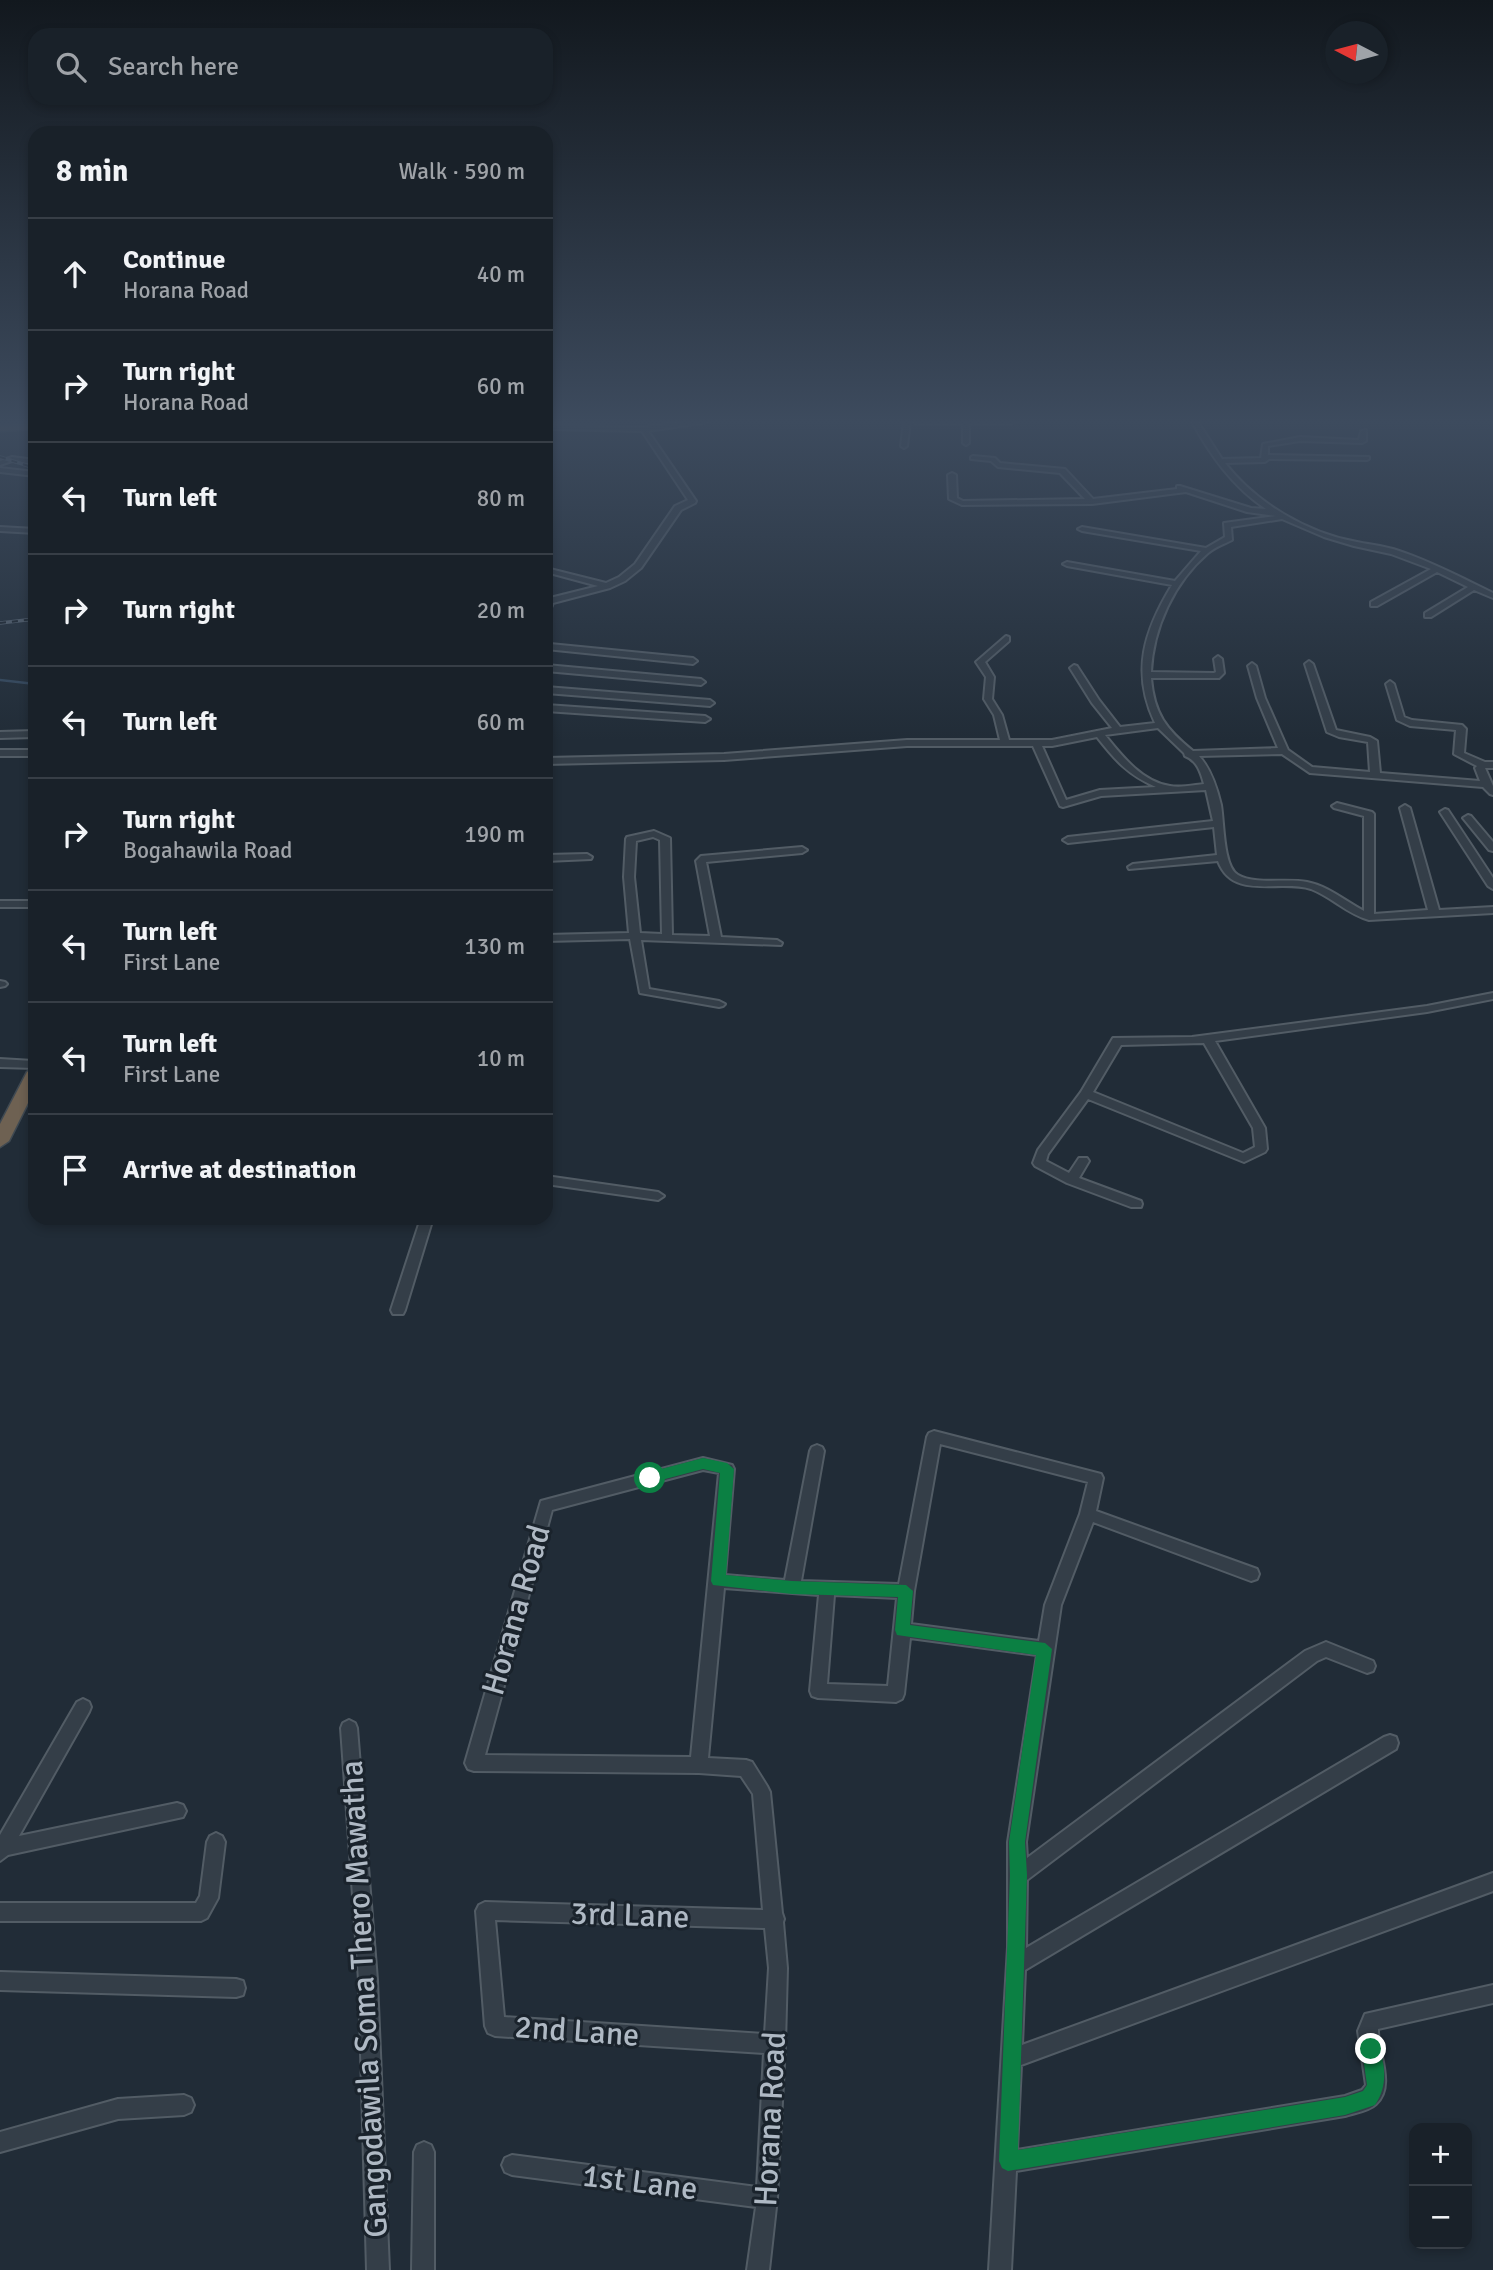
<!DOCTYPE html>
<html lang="en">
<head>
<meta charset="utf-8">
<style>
  :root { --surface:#192129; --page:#222931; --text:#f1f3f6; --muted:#9fa3a8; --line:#373e46 }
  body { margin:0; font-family:Signika,sans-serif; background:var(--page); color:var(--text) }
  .controls { position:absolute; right:21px; bottom:21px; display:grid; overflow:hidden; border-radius:14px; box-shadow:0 4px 10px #0003 }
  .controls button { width:63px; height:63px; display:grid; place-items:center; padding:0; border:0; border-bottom:2px solid var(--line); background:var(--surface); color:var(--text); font:35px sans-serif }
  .compass { position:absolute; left:1325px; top:21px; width:63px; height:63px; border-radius:50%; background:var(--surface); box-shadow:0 4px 10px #0003; rotate:276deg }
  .stop { position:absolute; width:21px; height:21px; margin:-16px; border:5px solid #0b8043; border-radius:50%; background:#fff }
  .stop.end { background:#0b8043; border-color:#fff; box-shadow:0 2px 7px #0008 }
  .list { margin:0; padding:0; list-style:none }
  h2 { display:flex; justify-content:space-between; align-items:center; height:91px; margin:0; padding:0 28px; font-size:30px }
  h2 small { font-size:23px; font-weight:400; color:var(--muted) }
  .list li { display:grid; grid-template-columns:46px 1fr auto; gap:21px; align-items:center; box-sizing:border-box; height:112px; padding:0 28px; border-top:2px solid var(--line) }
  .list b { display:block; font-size:26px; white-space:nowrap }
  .list p { margin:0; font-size:23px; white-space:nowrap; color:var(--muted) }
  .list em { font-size:23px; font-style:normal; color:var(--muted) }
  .icon { flex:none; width:38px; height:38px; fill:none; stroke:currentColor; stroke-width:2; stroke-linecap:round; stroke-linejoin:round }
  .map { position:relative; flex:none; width:1493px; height:2270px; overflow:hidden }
  .search { position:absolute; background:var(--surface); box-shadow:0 4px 10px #0003; left:28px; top:28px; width:525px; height:77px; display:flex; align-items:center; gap:18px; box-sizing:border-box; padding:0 24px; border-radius:21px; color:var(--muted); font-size:26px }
  .panel { position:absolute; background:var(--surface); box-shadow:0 4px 10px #0003; left:28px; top:126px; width:525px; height:1099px; border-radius:21px }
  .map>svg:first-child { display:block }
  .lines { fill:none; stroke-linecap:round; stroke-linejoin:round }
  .stream { stroke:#35495e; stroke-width:2.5 }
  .minor-casing { stroke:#525c65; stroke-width:4 }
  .highway-casing { stroke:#3f4952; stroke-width:3 }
  .minor { fill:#343e48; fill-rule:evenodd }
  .highway { fill:#6e6152; fill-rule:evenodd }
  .rail-casing { stroke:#56626f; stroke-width:3.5 }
  .rail { stroke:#1a232c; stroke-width:2; stroke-dasharray:6; stroke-linecap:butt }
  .route { fill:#0b8043 }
  .labels { text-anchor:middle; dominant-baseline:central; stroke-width:6; stroke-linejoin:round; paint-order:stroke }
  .near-street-label { font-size:32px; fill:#afb9c4; stroke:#1a232c }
</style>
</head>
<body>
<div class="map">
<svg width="1493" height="2270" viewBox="0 0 1493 2270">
  <rect width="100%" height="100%" fill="#212c37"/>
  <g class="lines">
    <!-- stream -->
    <path class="stream" d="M 0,680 L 35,684"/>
    <defs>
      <path id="minor" d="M 685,422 L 708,422 L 648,431 L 696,501 L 695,503 L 681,510 L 641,568 L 625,581 L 610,588 L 553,603 L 550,610 L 546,612 L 546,599 L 598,586 L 546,572 L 546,568 L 606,583 L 619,577 L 635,564 L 675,506 L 688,500 L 642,431 L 551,429 L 548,427 L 549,426 L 644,427 Z
        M 904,422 L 910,422 L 907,446 L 904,448 L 901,446 Z
        M 914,422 L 1014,422 L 1011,424 L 969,424 L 969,443 L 966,445 L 963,443 L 963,424 L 917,424 Z
        M 1192,422 L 1198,422 L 1222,459 L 1261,458 L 1263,444 L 1300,437 L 1359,440 L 1361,431 L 1366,430 L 1366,441 L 1362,443 L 1300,441 L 1268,446 L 1268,455 L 1369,457 L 1369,459 L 1367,460 L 1269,459 L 1265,462 L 1225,463 C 1256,503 1307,533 1357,542 C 1371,545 1385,546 1399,551 C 1432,562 1462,578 1493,593 L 1493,598 L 1474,590 L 1431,617 L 1425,617 L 1425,613 L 1468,587 L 1437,572 L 1377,606 L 1371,606 L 1371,602 L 1431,569 L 1391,554 L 1354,546 L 1324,537 L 1282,519 L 1231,527 L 1232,540 C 1224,544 1215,547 1208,553 C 1174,582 1153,628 1151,672 L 1214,673 L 1216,672 L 1214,659 L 1218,656 L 1222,659 L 1224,673 L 1219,678 L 1151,678 C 1154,714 1166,729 1193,751 L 1278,748 L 1257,698 L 1248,666 L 1252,663 L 1256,666 L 1265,698 L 1288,750 L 1312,767 L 1370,772 L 1368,742 L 1339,737 L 1327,732 L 1305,664 L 1309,661 L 1313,664 L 1336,730 L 1370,737 L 1377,741 L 1380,773 L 1480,781 L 1475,768 L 1477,766 L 1454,754 L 1456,730 L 1410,726 L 1397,720 L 1386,684 L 1390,681 L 1394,684 L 1404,717 L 1412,720 L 1462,725 L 1466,729 L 1464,753 L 1485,762 L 1493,762 L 1493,768 L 1485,768 L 1493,786 L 1493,795 L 1490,794 L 1483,787 L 1310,773 L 1282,754 L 1199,756 C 1211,769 1217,788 1221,805 C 1224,822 1223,867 1238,875 C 1255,885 1287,878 1307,882 C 1328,886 1345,901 1364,911 L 1364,816 L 1334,808 L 1332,806 L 1337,803 L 1372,812 L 1374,814 L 1374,914 L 1428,910 L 1400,808 L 1405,805 L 1410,808 L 1439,910 L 1493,907 L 1493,913 L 1369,920 C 1347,914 1332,897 1311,889 C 1279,879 1233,901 1218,861 L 1129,869 L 1128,867 L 1133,864 L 1217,855 L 1214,827 L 1068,843 L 1063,840 L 1068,837 L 1213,821 L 1206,790 L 1101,796 L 1063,807 L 1060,806 L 1033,746 L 907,746 L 724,760 L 546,764 L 546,758 L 724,754 L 907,740 L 1000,740 L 994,715 L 984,699 L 986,677 L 976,662 L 1006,636 L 1009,637 L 1009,641 L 985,662 L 994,677 L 992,699 L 1002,715 L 1009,740 L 1052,740 L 1112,728 L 1092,703 L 1070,668 L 1074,665 L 1077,666 L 1099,700 L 1120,727 L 1155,723 C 1131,672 1144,631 1172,585 L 1067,566 L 1063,564 L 1067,562 L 1175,581 L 1201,551 L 1082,531 L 1078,529 L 1082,527 L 1206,548 L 1225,537 L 1224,523 L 1276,516 L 1247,512 L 1186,492 L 1092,504 L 962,505 L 949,499 L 948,475 L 952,473 L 956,475 L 957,498 L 963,501 L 1085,499 L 1060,473 L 998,467 L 991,461 L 971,459 L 971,457 L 973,456 L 995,458 L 1000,463 L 1065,469 L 1093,499 L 1177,489 L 1177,486 L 1180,486 L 1251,508 L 1266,509 C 1233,487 1211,456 1192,422 ZM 1158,728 L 1184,753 L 1185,756 C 1197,760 1201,773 1204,784 C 1194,785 1181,788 1170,786 C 1142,782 1122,756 1105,735 ZM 1097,737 C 1115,760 1128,775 1156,787 L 1100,790 L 1066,800 L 1042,746 L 1052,746 Z
        M 12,457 L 35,460 L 35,464 L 12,461 L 0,465 L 0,461 Z
        M 0,468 L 35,472 L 35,476 L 0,472 Z
        M 0,527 L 35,529 L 35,533 L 0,531 Z
        M 31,547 L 35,547 L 35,553 L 31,551 Z
        M 546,620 L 550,622 L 550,644 L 693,658 L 697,661 L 693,664 L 546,649 Z
        M 546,665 L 701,679 L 705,682 L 701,685 L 546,671 Z
        M 546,687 L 710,700 L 714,703 L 710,706 L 546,693 Z
        M 546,705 L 705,716 L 710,719 L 705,722 L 546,711 Z
        M 35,731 L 35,737 L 0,738 L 0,732 Z
        M 0,750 L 35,750 L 35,756 L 0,756 Z
        M 1445,809 L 1448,810 L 1493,878 L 1493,889 L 1488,886 L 1440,812 Z
        M 1468,815 L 1471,816 L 1493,842 L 1493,851 L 1489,850 L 1463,818 Z
        M 654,831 L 670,838 L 672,935 L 710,936 L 696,861 L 701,856 L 802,847 L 807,850 L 802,853 L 706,862 L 721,937 L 777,940 L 782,943 L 781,945 L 641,940 L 649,989 L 719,1001 L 725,1004 L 723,1006 L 719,1007 L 640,993 L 630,939 L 546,941 L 546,935 L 629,933 L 624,877 L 626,839 L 627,837 ZM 653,837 L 660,840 L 662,934 L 640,933 L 634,877 L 636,841 Z
        M 587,854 L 592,857 L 591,859 L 546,861 L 546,855 Z
        M 0,901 L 35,901 L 35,907 L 0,907 Z
        M 0,981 L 5,982 L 7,984 L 5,986 L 0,987 Z
        M 1493,993 L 1493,999 L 1427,1012 L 1215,1041 L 1265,1128 L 1267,1149 L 1265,1152 L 1244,1162 L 1088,1099 L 1048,1154 L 1046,1161 L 1069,1173 L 1079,1158 L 1087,1158 L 1089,1161 L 1079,1178 L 1141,1201 L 1142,1204 L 1141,1207 L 1131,1207 L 1067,1183 L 1035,1166 L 1033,1163 L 1038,1150 L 1081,1092 L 1113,1038 L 1192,1037 L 1427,1006 ZM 1204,1043 L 1253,1128 L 1255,1147 L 1243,1153 L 1093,1092 L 1121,1045 Z
        M 0,1059 L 33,1061 L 35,1062 L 35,1068 L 0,1067 Z
        M 546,1176 L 658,1192 L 664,1196 L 658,1200 L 546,1184 Z
        M 421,1218 L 433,1218 L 405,1310 L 403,1314 L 393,1314 L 391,1310 Z
        M 934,1431 L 1101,1474 L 1103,1478 L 1096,1511 L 1257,1569 L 1259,1574 L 1257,1579 L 1251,1581 L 1093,1522 L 1061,1605 L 1026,1842 L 1027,1858 L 1305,1651 L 1326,1642 L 1373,1661 L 1375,1666 L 1373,1671 L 1367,1673 L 1326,1657 L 1317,1661 L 1027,1880 L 1026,1948 L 1384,1737 L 1390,1735 L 1396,1737 L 1398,1743 L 1396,1749 L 1025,1970 L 1022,2045 L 1493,1873 L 1493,1891 L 1021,2065 L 1017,2150 L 1345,2096 L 1362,2090 L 1366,2085 L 1358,2031 L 1365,2014 L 1493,1985 L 1493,2003 L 1378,2029 C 1377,2051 1396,2086 1376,2104 C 1369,2111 1354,2113 1345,2116 L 1016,2171 L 1011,2270 L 989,2270 L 1008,1947 L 1008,1842 L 1037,1655 L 910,1638 L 904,1694 L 902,1699 L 896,1702 L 818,1698 L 812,1696 L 810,1691 L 819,1595 L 724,1588 L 708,1758 L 746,1760 L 752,1762 L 767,1786 L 770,1792 L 782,1913 L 784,1919 L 783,1922 L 787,1968 L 785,2044 L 777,2198 L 769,2270 L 747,2270 L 756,2207 L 512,2175 L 505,2172 L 502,2165 L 505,2158 L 512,2155 L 757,2187 L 764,2053 L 495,2036 L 488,2033 L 485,2026 L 476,1911 L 479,1905 L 485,1902 L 763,1910 L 753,1794 L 741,1776 L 699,1773 L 474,1771 L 468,1769 L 465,1763 L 541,1501 L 703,1458 L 732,1465 L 734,1469 L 725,1575 L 785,1580 L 810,1451 L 812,1447 L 817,1445 L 822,1447 L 824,1451 L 801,1581 L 899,1584 L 927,1437 L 929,1433 ZM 940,1444 L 1088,1482 L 1080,1514 L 1045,1605 L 1039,1641 L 911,1624 L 914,1591 ZM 703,1470 L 719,1473 L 691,1757 L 485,1755 L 552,1510 ZM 834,1595 L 897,1598 L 888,1686 L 827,1684 ZM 495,1920 L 765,1928 L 769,1968 L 765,2034 L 504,2017 Z
        M 83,1699 L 89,1702 L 91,1707 L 89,1712 L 19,1836 L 177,1803 L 183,1805 L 186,1811 L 183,1817 L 8,1855 L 0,1861 L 0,1835 L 77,1702 Z
        M 349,1720 L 355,1723 L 357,1728 L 377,1980 L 389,2270 L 367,2270 L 359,1980 L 341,1728 L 343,1723 Z
        M 216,1833 L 222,1836 L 225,1842 L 218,1898 L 207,1918 L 201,1921 L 0,1921 L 0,1903 L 196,1903 L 200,1896 L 207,1842 L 210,1836 Z
        M 0,1972 L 236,1979 L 243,1981 L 245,1988 L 243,1995 L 236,1997 L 0,1990 Z
        M 184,2095 L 191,2098 L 194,2105 L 191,2112 L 184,2115 L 118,2119 L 0,2152 L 0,2132 L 118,2099 Z
        M 424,2142 L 431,2145 L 434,2152 L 434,2270 L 412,2270 L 414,2152 L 417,2145 Z"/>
      <path id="highway" d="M 550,422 L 562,422 L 546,433 L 546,425 Z
        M 35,423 L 35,429 L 0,431 L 0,425 Z
        M 35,1067 L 35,1089 L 9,1141 L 0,1147 L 0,1124 L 27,1072 Z"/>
    </defs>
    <!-- minor casing -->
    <use href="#minor" class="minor-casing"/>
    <!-- highway casing -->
    <use href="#highway" class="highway-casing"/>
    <!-- minor -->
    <use href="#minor" class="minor"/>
    <!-- highway -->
    <use href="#highway" class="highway"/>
    <defs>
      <path id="rail" d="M 0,457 L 35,468
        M 0,623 L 35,619"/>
    </defs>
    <!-- rail casing -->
    <use href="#rail" class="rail-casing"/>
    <!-- rail -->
    <use href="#rail" class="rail"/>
  </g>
  <!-- sky -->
  <linearGradient id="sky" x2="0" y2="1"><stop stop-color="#12181e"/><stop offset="0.57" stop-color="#3d4b5e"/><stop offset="1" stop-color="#3d4b5e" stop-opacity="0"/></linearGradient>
  <rect width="1493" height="740" fill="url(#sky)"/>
  <!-- route -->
  <path class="route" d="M 703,1458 L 727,1463 L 734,1469 L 726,1575 L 792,1581 L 906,1585 L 913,1591 L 910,1625 L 1045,1643 L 1052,1649 L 1025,1842 L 1027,1875 L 1018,2150 L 1345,2097 L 1363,2091 L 1367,2085 L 1362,2049 L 1364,2043 L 1371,2040 L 1377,2043 C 1386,2064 1388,2086 1375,2105 L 1345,2115 L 1008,2171 L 1002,2168 L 999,2161 L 1010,1875 L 1009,1842 L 1036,1655 L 897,1635 L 895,1630 L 898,1597 L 792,1594 L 713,1585 L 711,1581 L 720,1473 L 703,1469 L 650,1483 L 643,1478 L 650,1472 Z"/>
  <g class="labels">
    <!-- near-street labels -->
    <g class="near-street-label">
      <text transform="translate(516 1610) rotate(-74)">Horana Road</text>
      <text transform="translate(630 1915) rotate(2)">3rd Lane</text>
      <text transform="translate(364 1999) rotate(-93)">Gangodawila Soma Thero Mawatha</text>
      <text transform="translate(577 2031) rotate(4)">2nd Lane</text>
      <text transform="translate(770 2119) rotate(-87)">Horana Road</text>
      <text transform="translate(640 2182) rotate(7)">1st Lane</text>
    </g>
  </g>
</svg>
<div class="controls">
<button>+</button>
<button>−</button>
</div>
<svg class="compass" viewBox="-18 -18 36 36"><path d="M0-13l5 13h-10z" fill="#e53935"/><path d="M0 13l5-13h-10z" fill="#9fa3a8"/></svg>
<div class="stop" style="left:650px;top:1478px"></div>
<div class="stop end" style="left:1371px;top:2049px"></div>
<div class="search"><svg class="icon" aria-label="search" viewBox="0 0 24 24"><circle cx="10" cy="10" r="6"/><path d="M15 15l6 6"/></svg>Search here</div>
<section class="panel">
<h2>8 min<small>Walk · 590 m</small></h2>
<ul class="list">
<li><svg class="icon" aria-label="ahead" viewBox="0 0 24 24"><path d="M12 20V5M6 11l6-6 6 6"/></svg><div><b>Continue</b><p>Horana Road</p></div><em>40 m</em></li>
<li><svg class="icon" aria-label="right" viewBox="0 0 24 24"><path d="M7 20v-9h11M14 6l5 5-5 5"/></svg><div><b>Turn right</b><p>Horana Road</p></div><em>60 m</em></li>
<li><svg class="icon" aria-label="left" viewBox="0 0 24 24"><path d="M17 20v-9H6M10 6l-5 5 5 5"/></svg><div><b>Turn left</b></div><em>80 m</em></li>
<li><svg class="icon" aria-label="right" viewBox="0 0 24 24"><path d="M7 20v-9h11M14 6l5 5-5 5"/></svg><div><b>Turn right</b></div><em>20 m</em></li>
<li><svg class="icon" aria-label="left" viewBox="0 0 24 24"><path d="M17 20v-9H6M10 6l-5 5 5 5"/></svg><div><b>Turn left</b></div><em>60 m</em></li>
<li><svg class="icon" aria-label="right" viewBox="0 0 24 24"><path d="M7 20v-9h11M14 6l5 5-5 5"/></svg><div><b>Turn right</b><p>Bogahawila Road</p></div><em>190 m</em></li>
<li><svg class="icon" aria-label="left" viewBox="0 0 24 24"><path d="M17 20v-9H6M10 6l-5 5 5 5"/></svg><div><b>Turn left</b><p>First Lane</p></div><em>130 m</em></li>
<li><svg class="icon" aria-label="left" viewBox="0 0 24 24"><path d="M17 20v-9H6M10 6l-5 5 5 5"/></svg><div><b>Turn left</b><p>First Lane</p></div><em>10 m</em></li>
<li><svg class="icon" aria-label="arrive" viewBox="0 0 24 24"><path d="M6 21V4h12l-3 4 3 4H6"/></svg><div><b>Arrive at destination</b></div></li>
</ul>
</section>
</div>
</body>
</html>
